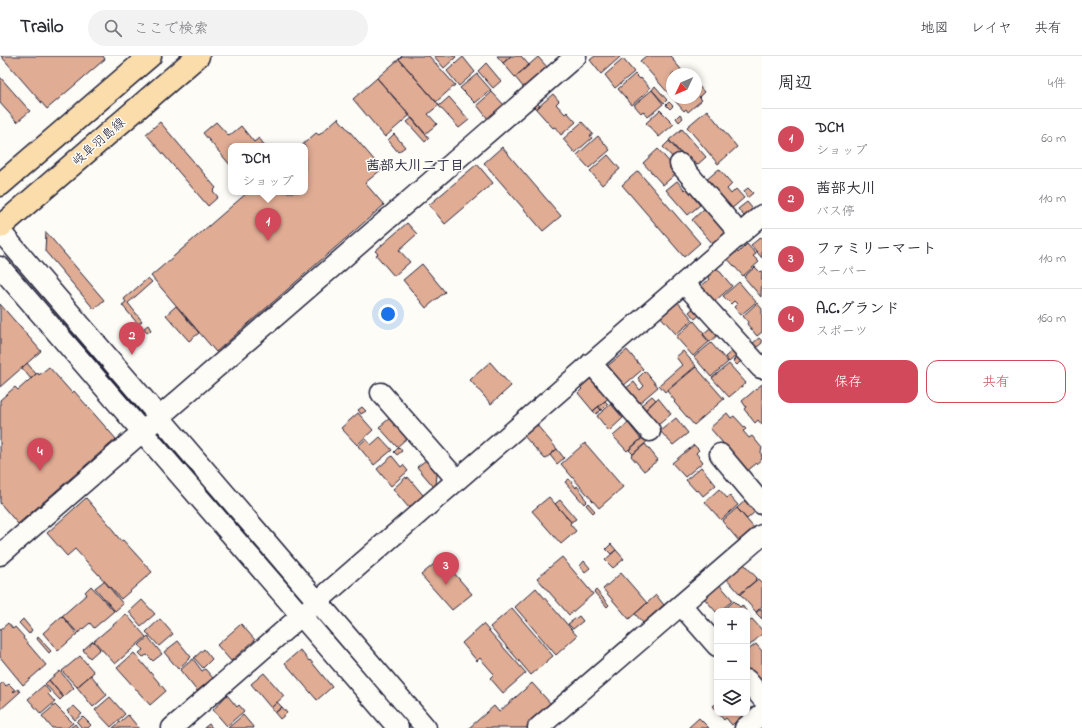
<!DOCTYPE html>
<html lang="ja">
<head>
<meta charset="utf-8">
<style>
  :root { --surface:#fff; --page:#f2f2f3; --text:#2b2b33; --muted:#7c7c81; --line:#e1e1e2; --accent:#d1495b }
  body { margin:0; font-family:"Indie Flower","Klee One",sans-serif; background:var(--page); color:var(--text) }
  .controls { position:absolute; right:12px; bottom:12px; display:grid; overflow:hidden; border-radius:8px; box-shadow:0 2px 6px #0003 }
  .controls button { width:36px; height:36px; display:grid; place-items:center; padding:0; border:0; border-bottom:1px solid var(--line); background:var(--surface); color:var(--text); font:20px sans-serif }
  .compass { position:absolute; left:666px; top:12px; width:36px; height:36px; border-radius:50%; background:var(--surface); box-shadow:0 2px 6px #0003; rotate:226deg }
  .you { position:absolute; left:388px; top:258px; width:14px; height:14px; margin:-10px; border:3px solid #fff; border-radius:50%; background:#1a73e8; box-shadow:0 0 0 6px #1a73e833 }
  .badge { display:grid; place-items:center; width:26px; height:26px; border-radius:50%; background:var(--accent); color:#fff; font-size:13px; font-weight:700 }
  .pin { position:absolute; translate:-50% -33px; filter:drop-shadow(0 1px 2px #0008) }
  .pin::after { content:''; position:absolute; top:21px; width:14px; height:12px; background:inherit; clip-path:polygon(0 0,100% 0,50% 100%) }
  .popup { position:absolute; left:228px; top:87px; width:80px; height:52px; box-sizing:border-box; display:grid; place-content:center; border-radius:8px; background:var(--surface); filter:drop-shadow(0 1px 3px #0005); font-size:13px; white-space:nowrap; color:var(--muted) }
  .popup b { font-size:15px; color:var(--text) }
  .popup::after { content:''; position:absolute; left:50%; top:100%; margin-left:-8px; border:8px solid transparent; border-top-color:var(--surface) }
  .list { margin:0; padding:0; list-style:none }
  h2 { display:flex; justify-content:space-between; align-items:center; height:52px; margin:0; padding:0 16px; font-size:17px }
  h2 small { font-size:13px; font-weight:400; color:var(--muted) }
  .list li { display:grid; grid-template-columns:26px 1fr auto; gap:12px; align-items:center; box-sizing:border-box; height:60px; padding:0 16px; border-top:1px solid var(--line) }
  .list b { display:block; font-size:15px; white-space:nowrap }
  .list p { margin:0; font-size:13px; white-space:nowrap; color:var(--muted) }
  .list em { font-size:13px; font-style:normal; color:var(--muted) }
  .actions { display:flex; gap:8px; padding:12px 16px }
  .actions a { flex:1; padding:9px 0; border:1px solid var(--accent); border-radius:12px; text-align:center; font-size:14px; color:var(--accent) }
  .actions .main { background:var(--accent); color:#fff }
  .icon { flex:none; width:22px; height:22px; fill:none; stroke:currentColor; stroke-width:2; stroke-linecap:round; stroke-linejoin:round }
  .map { position:relative; flex:none; width:762px; height:672px; overflow:hidden }
  header { display:flex; align-items:center; gap:24px; box-sizing:border-box; height:56px; padding:0 20px; background:var(--surface); border-bottom:1px solid var(--line) }
  header strong { font-size:19px }
  nav { display:flex; gap:22px; margin-inline-start:auto; font-size:14px }
  .search { width:280px; height:36px; background:var(--page); display:flex; align-items:center; gap:10px; box-sizing:border-box; padding:0 14px; border-radius:22px; color:var(--muted); font-size:15px }
  main { display:flex }
  aside { flex:1; background:var(--surface) }
  .map>svg:first-child { display:block }
  .building { fill:#e0ac94; stroke:#22223b }
  .lines { fill:none; stroke-linecap:round; stroke-linejoin:round }
  .minor-casing { stroke:#22223b; stroke-width:23 }
  .major-casing { stroke:#22223b; stroke-width:25 }
  .minor { stroke:#fdfcf7; stroke-width:20 }
  .major { stroke:#faddab; stroke-width:22 }
  .labels { text-anchor:middle; dominant-baseline:central; stroke-width:3; stroke-linejoin:round; paint-order:stroke }
  .street-label { font-size:13px; fill:#22223b; stroke:#fdfcf7 }
  .neighbourhood-label { font-size:14px; font-weight:bold; fill:#22223b; stroke:#fdfcf7 }
</style>
</head>
<body>
<header>
<strong>Trailo</strong>
<div class="search"><svg class="icon" aria-label="search" viewBox="0 0 24 24"><circle cx="10" cy="10" r="6"/><path d="M15 15l6 6"/></svg>ここで検索</div>
<nav><a>地図</a><a>レイヤ</a><a>共有</a></nav>
</header>
<main>
<div class="map">
<svg width="762" height="672" viewBox="0 0 762 672">
  <rect width="100%" height="100%" fill="#fdfcf7"/>
  <filter id="ink" filterUnits="userSpaceOnUse"><feTurbulence type="fractalNoise" baseFrequency=".025" numOctaves="2"/><feDisplacementMap in="SourceGraphic" scale="8" xChannelSelector="R" yChannelSelector="G"/><feConvolveMatrix kernelMatrix="1 2 1 2 8 2 1 2 1" color-interpolation-filters="sRGB"/></filter>
  <g filter="url(#ink)">
    <!-- building -->
    <path class="building" d="M 1,0 L 103,0 L 105,3 L 47,53 Z
      M 402,0 L 429,0 L 455,29 L 436,46 L 399,3 Z
      M 434,0 L 455,0 L 456,1 L 444,12 Z
      M 497,0 L 511,0 L 503,7 Z
      M 511,0 L 521,0 L 529,9 L 515,21 L 503,7 Z
      M 595,0 L 619,0 L 620,1 L 601,18 L 590,4 Z
      M 646,0 L 671,0 L 674,3 L 673,4 L 685,18 L 672,18 L 672,42 L 696,42 L 696,27 L 704,36 L 699,41 L 702,44 L 688,56 L 686,53 L 684,55 L 640,5 Z
      M 463,1 L 475,16 L 459,30 L 447,15 Z
      M 538,1 L 548,12 L 524,32 L 515,21 Z
      M 399,3 L 439,49 L 428,58 L 437,68 L 425,78 L 377,22 Z
      M 623,3 L 634,16 L 615,32 L 605,19 Z
      M 486,7 L 501,25 L 493,32 L 478,15 Z
      M 477,18 L 491,34 L 475,47 L 460,32 Z
      M 635,18 L 640,23 L 641,22 L 650,32 L 648,33 L 649,34 L 632,49 L 618,33 Z
      M 0,21 L 30,55 L 17,66 L 0,47 Z
      M 377,22 L 410,59 L 385,81 L 353,43 Z
      M 655,30 L 667,44 L 664,47 L 652,34 Z
      M 652,34 L 663,48 L 648,61 L 643,55 L 641,57 L 634,49 Z
      M 492,36 L 504,49 L 488,63 L 477,49 Z
      M 553,38 L 559,45 L 556,48 L 565,58 L 567,56 L 576,66 L 561,79 L 555,71 L 553,72 L 536,53 Z
      M 449,41 L 469,64 L 459,72 L 439,50 Z
      M 669,46 L 673,50 L 670,53 L 666,49 Z
      M 537,47 L 540,50 L 536,53 L 533,50 Z
      M 660,54 L 674,68 L 659,81 L 646,67 Z
      M 707,54 L 737,91 L 718,108 L 687,71 Z
      M 680,58 L 683,62 L 679,66 L 676,62 Z
      M 338,62 L 382,113 L 365,127 L 384,149 L 216,296 L 151,220 L 248,136 L 305,136 L 305,90 L 301,90 L 316,77 L 319,79 Z
      M 412,62 L 429,82 L 425,86 L 407,66 Z
      M 160,66 L 216,132 L 213,135 L 218,141 L 208,150 L 146,78 Z
      M 216,66 L 229,80 L 241,70 L 254,86 L 259,82 L 265,90 L 231,90 L 231,110 L 203,77 Z
      M 582,66 L 593,78 L 590,80 L 592,82 L 575,97 L 563,83 Z
      M 682,73 L 706,101 L 697,109 L 689,100 L 686,103 L 669,84 Z
      M 394,78 L 405,91 L 398,96 L 388,84 Z
      M 598,80 L 610,94 L 589,112 L 577,99 Z
      M 669,85 L 681,99 L 675,104 L 663,91 Z
      M 502,91 L 561,160 L 543,175 L 484,107 Z
      M 658,93 L 678,116 L 663,129 L 643,107 Z
      M 608,99 L 620,113 L 602,129 L 590,115 Z
      M 477,108 L 493,127 L 445,168 L 429,149 Z
      M 719,113 L 732,128 L 727,133 L 731,138 L 736,133 L 744,142 L 730,154 L 705,125 Z
      M 638,115 L 700,187 L 684,201 L 622,129 Z
      M 677,125 L 685,134 L 688,131 L 696,140 L 694,142 L 700,149 L 688,159 L 666,134 Z
      M 748,132 L 753,137 L 747,142 L 744,135 Z
      M 747,146 L 753,153 L 745,161 L 738,153 Z
      M 706,151 L 726,177 L 713,188 L 692,164 Z
      M 407,167 L 417,178 L 399,194 L 410,206 L 394,220 L 376,199 L 378,198 L 375,195 Z
      M 46,176 L 104,244 L 94,253 L 45,195 Z
      M 761,181 L 762,182 L 762,202 L 751,189 Z
      M 747,188 L 756,198 L 753,200 L 759,206 L 743,220 L 726,201 L 735,193 L 738,197 Z
      M 422,208 L 445,236 L 426,252 L 403,224 Z
      M 716,211 L 732,230 L 714,246 L 701,230 L 710,223 L 707,219 Z
      M 755,211 L 760,216 L 762,214 L 761,241 L 744,221 Z
      M 148,222 L 152,226 L 128,247 L 142,265 L 138,268 L 122,249 L 126,246 L 124,243 Z
      M 739,226 L 756,246 L 741,259 L 734,251 L 737,248 L 734,245 L 731,248 L 723,240 Z
      M 676,244 L 693,264 L 676,278 L 659,259 Z
      M 757,247 L 762,253 L 762,276 L 757,280 L 747,268 L 748,266 L 743,260 Z
      M 0,248 L 41,295 L 0,331 Z
      M 176,250 L 199,277 L 189,285 L 166,259 Z
      M 696,250 L 702,257 L 695,263 L 689,256 Z
      M 694,265 L 704,277 L 703,279 L 709,286 L 693,300 L 676,281 Z
      M 148,269 L 151,274 L 147,277 L 144,272 Z
      M 714,269 L 720,277 L 710,286 L 703,278 Z
      M 759,282 L 762,285 L 762,287 L 756,292 L 752,288 Z
      M 711,287 L 728,306 L 711,321 L 694,301 Z
      M 627,294 L 643,313 L 623,330 L 606,311 Z
      M 733,294 L 737,299 L 729,306 L 725,301 Z
      M 683,295 L 696,310 L 665,336 L 659,329 L 682,309 L 676,301 Z
      M 739,299 L 743,303 L 737,309 L 733,305 Z
      M 490,306 L 511,330 L 491,348 L 470,324 Z
      M 27,307 L 36,318 L 31,323 L 22,312 Z
      M 729,308 L 746,327 L 729,341 L 712,322 Z
      M 49,311 L 72,337 L 74,335 L 116,383 L 18,468 L 0,447 L 0,344 L 15,331 L 18,334 L 36,318 L 38,317 L 39,319 Z
      M 696,311 L 724,343 L 694,369 L 674,346 L 675,345 L 667,335 Z
      M 645,315 L 658,331 L 638,348 L 625,333 L 634,326 L 640,334 L 644,330 L 638,322 Z
      M 589,319 L 611,340 L 593,355 L 578,337 L 582,333 L 578,329 Z
      M 762,328 L 762,369 L 758,364 L 755,367 L 744,353 L 746,351 L 742,345 Z
      M 652,340 L 656,344 L 644,355 L 640,350 Z
      M 658,342 L 671,358 L 657,370 L 644,355 Z
      M 605,345 L 608,348 L 602,354 L 599,350 Z
      M 611,348 L 623,362 L 609,375 L 597,360 Z
      M 362,351 L 366,355 L 361,358 L 358,354 Z
      M 598,351 L 601,354 L 596,358 L 593,355 Z
      M 358,357 L 373,374 L 357,389 L 341,372 Z
      M 727,357 L 731,362 L 734,360 L 746,373 L 743,375 L 749,382 L 752,380 L 762,392 L 761,396 L 762,403 L 747,415 L 710,372 Z
      M 390,362 L 407,382 L 397,391 L 379,371 Z
      M 676,362 L 688,377 L 673,389 L 660,375 Z
      M 628,367 L 641,383 L 627,395 L 613,380 Z
      M 536,368 L 557,393 L 545,403 L 523,379 Z
      M 647,378 L 651,382 L 633,398 L 629,394 Z
      M 380,381 L 392,394 L 374,409 L 358,390 L 366,383 L 371,389 Z
      M 585,387 L 623,431 L 599,452 L 561,408 Z
      M 645,388 L 658,404 L 644,415 L 631,400 Z
      M 694,389 L 699,394 L 696,397 L 703,406 L 685,421 L 672,407 Z
      M 399,391 L 402,395 L 397,399 L 394,396 Z
      M 557,393 L 564,402 L 557,408 L 550,399 Z
      M 392,400 L 401,411 L 403,409 L 408,415 L 391,430 L 377,413 Z
      M 426,404 L 438,418 L 437,418 L 436,429 L 434,431 L 417,411 Z
      M 701,411 L 716,429 L 703,440 L 698,434 L 696,435 L 686,424 Z
      M 406,421 L 407,423 L 408,421 L 423,439 L 423,441 L 409,452 L 393,433 Z
      M 569,423 L 576,432 L 577,430 L 584,439 L 583,440 L 587,445 L 584,448 L 565,426 Z
      M 719,433 L 727,442 L 730,440 L 738,449 L 721,464 L 705,446 Z
      M 549,441 L 571,466 L 570,468 L 576,475 L 561,488 L 532,455 Z
      M 86,442 L 114,474 L 113,475 L 121,485 L 123,484 L 152,516 L 121,543 L 75,493 L 67,500 L 47,477 Z
      M 747,443 L 757,454 L 747,463 L 737,452 Z
      M 560,444 L 576,463 L 571,466 L 555,448 Z
      M 588,447 L 595,455 L 593,457 L 586,449 Z
      M 737,452 L 754,472 L 739,485 L 722,465 Z
      M 611,488 L 616,494 L 611,498 L 606,493 Z
      M 616,494 L 624,503 L 613,512 L 605,504 Z
      M 562,501 L 593,538 L 569,559 L 537,522 Z
      M 441,502 L 472,538 L 452,554 L 421,519 Z
      M 584,505 L 590,512 L 585,516 L 580,510 Z
      M 742,508 L 744,508 L 757,522 L 755,523 L 756,524 L 740,538 L 726,522 Z
      M 621,517 L 647,547 L 629,563 L 603,533 Z
      M 758,523 L 762,527 L 762,550 L 756,556 L 740,538 Z
      M 104,525 L 123,548 L 115,555 L 95,532 Z
      M 718,527 L 732,543 L 731,546 L 720,555 L 717,555 L 717,557 L 703,541 Z
      M 91,530 L 114,555 L 94,572 L 90,567 L 78,577 L 62,560 L 87,538 L 85,536 Z
      M 536,532 L 577,580 L 556,599 L 515,551 Z
      M 596,534 L 609,549 L 607,551 L 594,536 Z
      M 656,539 L 664,549 L 643,567 L 635,558 Z
      M 142,544 L 155,558 L 141,570 L 129,556 Z
      M 734,545 L 740,551 L 742,549 L 746,555 L 723,555 Z
      M 512,552 L 553,600 L 531,619 L 490,571 Z
      M 762,552 L 762,563 L 756,557 Z
      M 126,558 L 146,581 L 115,608 L 94,585 Z
      M 62,560 L 77,578 L 58,595 L 43,577 Z
      M 579,560 L 583,565 L 573,573 L 568,568 Z
      M 23,563 L 32,574 L 29,578 L 19,567 Z
      M 160,563 L 173,578 L 159,590 L 146,576 Z
      M 752,563 L 762,574 L 762,578 L 747,592 L 747,567 Z
      M 8,567 L 13,573 L 15,571 L 24,581 L 23,582 L 46,609 L 23,629 L 0,601 L 0,574 Z
      M 241,568 L 255,584 L 231,605 L 217,589 Z
      M 483,568 L 526,617 L 503,637 L 490,622 L 494,618 L 480,602 L 477,605 L 462,587 Z
      M 38,581 L 51,595 L 49,597 L 37,583 Z
      M 148,581 L 162,598 L 153,605 L 147,599 L 143,601 L 139,597 L 143,594 L 139,589 Z
      M 93,585 L 100,593 L 90,602 L 83,594 Z
      M 178,585 L 191,601 L 178,613 L 164,596 Z
      M 756,588 L 762,595 L 762,622 L 758,625 L 747,612 L 747,595 Z
      M 204,593 L 212,603 L 203,612 L 194,602 Z
      M 300,594 L 309,605 L 310,604 L 332,631 L 317,644 L 285,607 Z
      M 134,597 L 166,635 L 150,649 L 117,612 Z
      M 80,600 L 94,616 L 77,631 L 62,615 Z
      M 193,603 L 202,615 L 205,613 L 213,622 L 197,635 L 180,614 Z
      M 60,615 L 74,632 L 63,641 L 49,624 Z
      M 264,617 L 284,640 L 271,652 L 251,628 Z
      M 91,619 L 107,639 L 93,651 L 77,631 Z
      M 49,624 L 63,641 L 60,644 L 45,628 Z
      M 3,626 L 6,630 L 9,628 L 15,634 L 13,635 L 14,636 L 18,633 L 20,636 L 0,654 L 0,629 Z
      M 532,627 L 552,649 L 526,672 L 469,672 L 494,650 L 499,656 Z
      M 44,629 L 50,636 L 48,638 L 55,646 L 41,658 L 28,643 Z
      M 227,639 L 237,651 L 239,649 L 244,655 L 227,670 L 213,654 Z
      M 110,641 L 125,658 L 111,671 L 95,654 Z
      M 277,646 L 282,651 L 275,657 L 271,652 Z
      M 717,647 L 717,655 L 713,650 Z
      M 55,649 L 73,667 L 67,672 L 52,672 L 42,660 Z
      M 74,650 L 82,658 L 75,664 L 67,655 Z
      M 282,651 L 287,657 L 280,663 L 275,657 Z
      M 718,657 L 744,657 L 745,658 L 732,669 L 726,662 L 724,664 Z
      M 128,659 L 138,671 L 138,672 L 113,672 Z
      M 243,659 L 254,672 L 228,672 Z
      M 83,661 L 91,669 L 88,672 L 82,672 L 77,666 Z
      M 699,662 L 709,672 L 688,672 Z
      M 75,668 L 78,672 L 70,672 Z
      M 209,668 L 212,672 L 204,672 Z"/>
    <g class="lines">
      <defs>
        <path id="minor" d="M 680,108 L 740,178
          M 0,175 L 426,672
          M 0,211 L 398,672
          M 684,227 L 761,312
          M 591,307 L 650,375
          M 381,337 L 457,424
          M 720,398 L 762,448
          M 0,499 L 576,0
          M 681,549 L 717,590
          M 747,624 L 762,642
          M 172,672 L 762,159
          M 538,672 L 762,479
          M 745,672 L 762,658"/>
        <path id="major" d="M 0,129 L 150,0
          M 0,171 L 198,0"/>
      </defs>
      <!-- minor casing -->
      <use href="#minor" class="minor-casing"/>
      <!-- major casing -->
      <use href="#major" class="major-casing"/>
      <!-- minor -->
      <use href="#minor" class="minor"/>
      <!-- major -->
      <use href="#major" class="major"/>
    </g>
  </g>
  <g class="labels">
    <!-- street labels -->
    <g class="street-label">
      <text transform="translate(99 86) rotate(-41)">岐阜羽島線</text>
    </g>
    <!-- neighbourhood labels -->
    <g class="neighbourhood-label">
      <text x="415" y="110">茜部大川二丁目</text>
    </g>
  </g>
</svg>
<div class="controls">
<button>+</button>
<button>−</button>
<button><svg class="icon" aria-label="layers" viewBox="0 0 24 24"><path d="M12 4l9 5-9 5-9-5zM3 14l9 5 9-5"/></svg></button>
</div>
<svg class="compass" viewBox="-18 -18 36 36"><path d="M0-13l5 13h-10z" fill="#e53935"/><path d="M0 13l5-13h-10z" fill="#7c7c81"/></svg>
<div class="you"></div>
<div class="pin badge" style="left:268px;top:185px">1</div>
<div class="popup"><b>DCM</b>ショップ</div>
<div class="pin badge" style="left:132px;top:299px">2</div>
<div class="pin badge" style="left:446px;top:529px">3</div>
<div class="pin badge" style="left:40px;top:415px">4</div>
</div>
<aside>
<h2>周辺<small>4件</small></h2>
<ul class="list">
<li><span class="badge">1</span><div><b>DCM</b><p>ショップ</p></div><em>60 m</em></li>
<li><span class="badge">2</span><div><b>茜部大川</b><p>バス停</p></div><em>110 m</em></li>
<li><span class="badge">3</span><div><b>ファミリーマート</b><p>スーパー</p></div><em>110 m</em></li>
<li><span class="badge">4</span><div><b>A.C.グランド</b><p>スポーツ</p></div><em>160 m</em></li>
</ul>
<div class="actions"><a class="main">保存</a><a>共有</a></div>
</aside>
</main>
</body>
</html>
